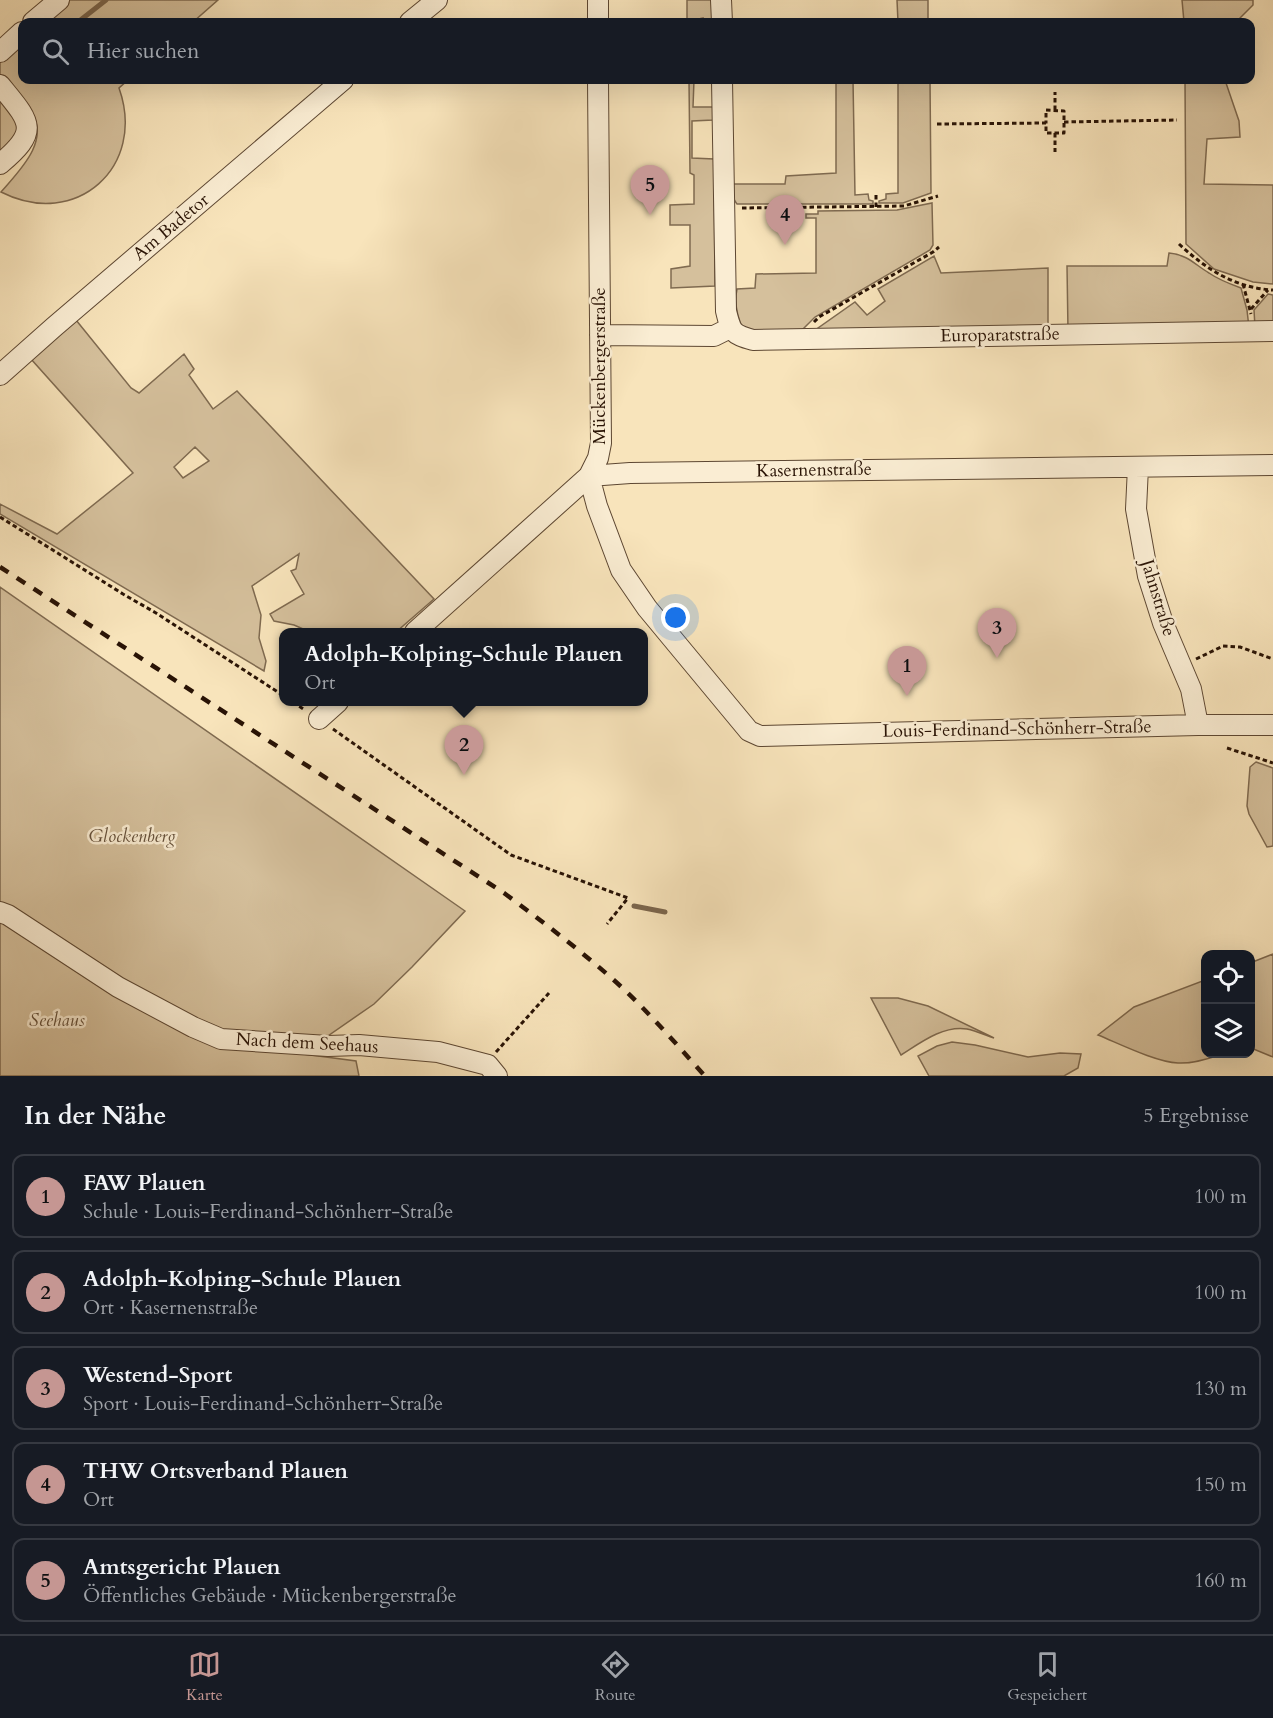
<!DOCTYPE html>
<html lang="de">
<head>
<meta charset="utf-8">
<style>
  :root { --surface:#171b24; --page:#20242c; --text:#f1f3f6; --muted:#9ea1a6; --line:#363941; --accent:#c59692 }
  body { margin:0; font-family:Cardo,serif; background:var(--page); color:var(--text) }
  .controls { position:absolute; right:18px; bottom:18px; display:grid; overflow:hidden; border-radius:12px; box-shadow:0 6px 24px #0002 }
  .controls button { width:54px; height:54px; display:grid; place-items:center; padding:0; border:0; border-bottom:2px solid var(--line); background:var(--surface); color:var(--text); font:30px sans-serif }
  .you { position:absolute; left:676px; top:618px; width:21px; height:21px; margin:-15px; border:4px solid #fff; border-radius:50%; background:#1a73e8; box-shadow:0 0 0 9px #1a73e833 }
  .badge { display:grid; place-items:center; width:39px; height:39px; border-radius:50%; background:var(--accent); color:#111; font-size:20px; font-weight:700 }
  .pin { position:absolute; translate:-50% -50px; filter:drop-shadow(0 2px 3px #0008) }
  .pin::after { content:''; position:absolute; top:32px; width:21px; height:18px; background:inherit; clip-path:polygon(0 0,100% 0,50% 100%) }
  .popup { position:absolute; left:279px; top:628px; width:369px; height:78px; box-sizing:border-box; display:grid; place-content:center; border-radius:12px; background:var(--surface); filter:drop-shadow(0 2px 4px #0005); font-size:20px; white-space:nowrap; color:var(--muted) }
  .popup b { font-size:22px; color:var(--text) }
  .popup::after { content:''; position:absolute; left:50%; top:100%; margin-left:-12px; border:12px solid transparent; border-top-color:var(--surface) }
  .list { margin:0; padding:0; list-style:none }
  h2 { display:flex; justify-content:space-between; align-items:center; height:78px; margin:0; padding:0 24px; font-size:26px }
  h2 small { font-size:20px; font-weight:400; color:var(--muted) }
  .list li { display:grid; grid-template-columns:39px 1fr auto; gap:18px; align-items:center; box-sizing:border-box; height:84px; margin:0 12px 12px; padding:0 12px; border:2px solid var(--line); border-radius:12px }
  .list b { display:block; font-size:22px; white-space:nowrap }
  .list p { margin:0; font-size:20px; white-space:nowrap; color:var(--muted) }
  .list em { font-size:20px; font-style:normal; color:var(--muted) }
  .icon { flex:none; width:33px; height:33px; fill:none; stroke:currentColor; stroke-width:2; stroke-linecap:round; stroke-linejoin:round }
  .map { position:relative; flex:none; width:1273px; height:1076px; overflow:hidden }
  .search { position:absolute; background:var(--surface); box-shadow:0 6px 24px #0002; left:18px; right:18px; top:18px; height:66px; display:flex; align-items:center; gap:15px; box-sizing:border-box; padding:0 21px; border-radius:12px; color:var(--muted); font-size:22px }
  .sheet { height:558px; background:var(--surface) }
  nav { display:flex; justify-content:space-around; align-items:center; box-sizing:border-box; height:84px; border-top:2px solid var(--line); background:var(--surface); font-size:16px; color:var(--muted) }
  nav a { display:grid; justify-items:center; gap:3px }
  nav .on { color:var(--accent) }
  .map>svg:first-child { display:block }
  .green { fill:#d5c09c; stroke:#7f6a50; stroke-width:1.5; fill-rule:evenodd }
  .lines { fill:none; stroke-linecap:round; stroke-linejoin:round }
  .stream { stroke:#7b664d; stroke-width:5 }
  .minor-casing { stroke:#5d4732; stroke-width:22 }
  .path { stroke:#291305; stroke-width:3; stroke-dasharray:4.5 3; stroke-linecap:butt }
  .minor { stroke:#faedd3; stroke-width:20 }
  .rail { stroke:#291305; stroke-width:4.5; stroke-dasharray:10 10; stroke-linecap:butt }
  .labels { text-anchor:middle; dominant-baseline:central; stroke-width:5; stroke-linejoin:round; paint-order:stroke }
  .street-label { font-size:18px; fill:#291305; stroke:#faedd3 }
  .park-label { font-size:18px; font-style:italic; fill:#65503a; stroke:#faedd3 }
</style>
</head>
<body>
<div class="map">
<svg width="1273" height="1076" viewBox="0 0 1273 1076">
  <rect width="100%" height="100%" fill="#f8e4bb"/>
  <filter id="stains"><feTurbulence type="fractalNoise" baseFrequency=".00333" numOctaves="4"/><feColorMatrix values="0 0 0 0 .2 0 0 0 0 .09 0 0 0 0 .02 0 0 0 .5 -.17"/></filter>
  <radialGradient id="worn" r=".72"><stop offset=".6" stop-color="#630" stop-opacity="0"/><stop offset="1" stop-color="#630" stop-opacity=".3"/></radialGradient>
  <!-- green -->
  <path class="green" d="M 68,0 L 218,0 L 193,22 L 40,22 Z
    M 687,0 L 713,0 L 713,22 L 668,22 L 687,21 Z
    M 897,0 L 928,0 L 928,22 L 898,22 Z
    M 1182,0 L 1253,0 L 1253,5 L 1236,22 L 1184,22 Z
    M 22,37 L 22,80 L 128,80 L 119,88 C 147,167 76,230 1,192 C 19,171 51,141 31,111 C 23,99 10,88 0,76 L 0,60 Z
    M 689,80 L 694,80 L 693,107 L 713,107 L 713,120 L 692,121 L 692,158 L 714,159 L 715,286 L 671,288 L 671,269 L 690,266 L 690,225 L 670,225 L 670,205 L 694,204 L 694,175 L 690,173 Z
    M 836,80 L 853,80 L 855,195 L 868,194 L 869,200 L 873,201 L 873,204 L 737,204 C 732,199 733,191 733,184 L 785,184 L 786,176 L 836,173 Z
    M 898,80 L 930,80 L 931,193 L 903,203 L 879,203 L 879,201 L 886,199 L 886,194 L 898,193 Z
    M 1185,80 L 1229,80 L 1226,83 L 1239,121 L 1240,137 L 1207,139 L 1204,184 L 1273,185 L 1273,284 L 1253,282 L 1214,269 L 1186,244 Z
    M 0,94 L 16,111 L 18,136 L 0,160 Z
    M 932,203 L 933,245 L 930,250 L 815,317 L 799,333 L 744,331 C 738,319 734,303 737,289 L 755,288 L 756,274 L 816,273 L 816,218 L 806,218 L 806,214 L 818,214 L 818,211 L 897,210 Z
    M 1169,253 C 1188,255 1194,264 1209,273 C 1219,280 1230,284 1241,288 L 1247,310 L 1249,328 L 1068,331 L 1067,266 L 1167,266 Z
    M 934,256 L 941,273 L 1048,268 L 1048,330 L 811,333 L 855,302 L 867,315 L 885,301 L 878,289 Z
    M 1268,294 L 1273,295 L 1273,327 L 1255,327 L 1254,310 Z
    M 76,320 L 131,388 L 139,393 L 184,354 L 194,369 L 189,375 L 213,409 L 237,391 L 434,599 L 396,632 L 310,632 L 294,625 L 274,621 L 270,614 L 304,594 L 291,571 L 296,569 L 299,554 L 252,586 L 261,615 L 259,638 L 266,661 L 264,671 L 0,514 L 0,504 L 57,534 L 133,473 L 31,359 ZM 195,447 L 209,461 L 183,478 L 174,467 Z
    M 0,587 L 465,911 L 412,967 L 374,1004 L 322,1040 L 223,1033 L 126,986 L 0,905 Z
    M 1256,762 L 1273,768 L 1273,846 L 1267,847 L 1249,814 L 1247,806 L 1250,767 Z
    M 0,921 L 204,1041 L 356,1061 L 359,1076 L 0,1076 Z
    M 1273,954 L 1273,1057 L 1251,1048 L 1250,963 Z
    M 1205,980 L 1206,1054 L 1224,1054 C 1210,1058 1193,1064 1178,1063 C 1156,1062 1120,1044 1098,1035 L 1134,1007 Z
    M 871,998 L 898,998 L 928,1006 L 994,1038 C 985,1035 976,1031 967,1029 C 943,1025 920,1043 901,1055 Z
    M 952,1042 L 975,1045 L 1028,1057 L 1060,1053 L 1081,1054 L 1078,1068 L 1064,1076 L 929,1076 L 918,1056 L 937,1046 Z"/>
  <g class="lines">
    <!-- stream -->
    <path class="stream" d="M 78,22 L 106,0
      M 634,906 L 665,912"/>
    <defs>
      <path id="minor" d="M 598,0 L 598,22
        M 721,0 L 722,22
        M 33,22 L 59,0
        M 410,22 L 437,0
        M 0,52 L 22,32
        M 598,80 L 601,443 L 598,458 L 589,476 L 597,506 L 621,570 L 647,608 L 749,731 L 760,736 L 1198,725 L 1273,725
        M 722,80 L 726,311 C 731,332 732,334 753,340 L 1273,331
        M 0,85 C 30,122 41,130 0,164
        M 600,335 L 714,336 L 730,328
        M 0,375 L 54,327 L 343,80
        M 1138,467 L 1136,509 L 1148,576 L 1163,623 L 1191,689 L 1198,725
        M 415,632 L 589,476 L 630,473 L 1273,465
        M 319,719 L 338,702
        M 0,912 L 8,915 L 118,987 L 193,1027 L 221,1039 L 328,1046 L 359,1045 L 438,1052 L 488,1065 L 497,1076"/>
    </defs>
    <!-- minor casing -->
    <use href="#minor" class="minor-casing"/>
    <!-- path -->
    <path class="path" d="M 694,22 L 694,20 L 704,19 L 705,21
      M 1055,110 L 1055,92
      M 1064,122 L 1177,120
      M 937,124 L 1046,123 L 1046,133 L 1064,133 L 1064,111 L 1046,110 L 1046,123
      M 1055,133 L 1055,152
      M 876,195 L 876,207
      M 742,208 L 904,206 L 938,196
      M 1179,244 C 1206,269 1235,288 1273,290
      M 1243,284 L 1251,314
      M 1251,309 L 1268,290
      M 814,322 L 819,317 L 933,252 L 939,247
      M 0,517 L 123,594 L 156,613 L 284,696
      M 1196,659 L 1223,646 L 1240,647 L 1273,659
      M 293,702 L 305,710
      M 333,729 L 511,855 L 628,898 L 607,924
      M 1227,748 L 1273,763
      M 496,1052 L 549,993"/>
    <!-- minor -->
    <use href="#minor" class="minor"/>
    <!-- rail -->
    <path class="rail" d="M 0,567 L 504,893 C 543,922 580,950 616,982 C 648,1011 676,1044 705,1076"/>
  </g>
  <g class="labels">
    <!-- street labels -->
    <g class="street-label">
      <text transform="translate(171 227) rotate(-40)">Am Badetor</text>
      <text transform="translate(1000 335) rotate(-1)">Europaratstraße</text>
      <text transform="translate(599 366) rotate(-90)">Mückenbergerstraße</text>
      <text transform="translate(814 470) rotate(-1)">Kasernenstraße</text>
      <text transform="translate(1158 598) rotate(73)">Jahnstraße</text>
      <text transform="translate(1017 729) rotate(-1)">Louis-Ferdinand-Schönherr-Straße</text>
      <text transform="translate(307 1043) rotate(3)">Nach dem Seehaus</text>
    </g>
    <!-- park labels -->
    <g class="park-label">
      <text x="132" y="836">Glockenberg</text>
      <text x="57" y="1020">Seehaus</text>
    </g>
  </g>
  <rect width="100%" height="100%" filter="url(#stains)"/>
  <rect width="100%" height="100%" fill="url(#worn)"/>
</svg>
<div class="controls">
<button><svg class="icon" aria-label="locate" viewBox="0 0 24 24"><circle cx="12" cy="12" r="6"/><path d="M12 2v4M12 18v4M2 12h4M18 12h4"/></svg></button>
<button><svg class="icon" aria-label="layers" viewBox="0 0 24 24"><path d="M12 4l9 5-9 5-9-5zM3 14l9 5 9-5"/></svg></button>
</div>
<div class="you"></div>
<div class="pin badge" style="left:907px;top:696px">1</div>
<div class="pin badge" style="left:464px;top:775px">2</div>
<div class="popup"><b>Adolph-Kolping-Schule Plauen</b>Ort</div>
<div class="pin badge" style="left:997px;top:658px">3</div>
<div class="pin badge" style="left:785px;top:245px">4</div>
<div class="pin badge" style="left:650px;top:215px">5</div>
<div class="search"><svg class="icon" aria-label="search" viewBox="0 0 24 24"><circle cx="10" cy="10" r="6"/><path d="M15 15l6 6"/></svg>Hier suchen</div>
</div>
<section class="sheet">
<h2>In der Nähe<small>5 Ergebnisse</small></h2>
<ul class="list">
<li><span class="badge">1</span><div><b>FAW Plauen</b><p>Schule · Louis-Ferdinand-Schönherr-Straße</p></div><em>100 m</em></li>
<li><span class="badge">2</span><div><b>Adolph-Kolping-Schule Plauen</b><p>Ort · Kasernenstraße</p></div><em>100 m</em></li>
<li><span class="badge">3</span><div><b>Westend-Sport</b><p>Sport · Louis-Ferdinand-Schönherr-Straße</p></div><em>130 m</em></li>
<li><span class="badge">4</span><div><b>THW Ortsverband Plauen</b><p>Ort</p></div><em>150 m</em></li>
<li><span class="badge">5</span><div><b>Amtsgericht Plauen</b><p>Öffentliches Gebäude · Mückenbergerstraße</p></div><em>160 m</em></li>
</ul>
</section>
<nav>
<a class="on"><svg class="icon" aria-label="map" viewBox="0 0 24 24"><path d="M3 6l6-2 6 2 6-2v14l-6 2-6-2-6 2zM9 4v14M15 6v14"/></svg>Karte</a>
<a><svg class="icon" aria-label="directions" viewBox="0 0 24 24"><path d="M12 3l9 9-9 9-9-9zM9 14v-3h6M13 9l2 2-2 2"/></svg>Route</a>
<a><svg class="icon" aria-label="saved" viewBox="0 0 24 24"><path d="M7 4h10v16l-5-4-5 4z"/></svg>Gespeichert</a>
</nav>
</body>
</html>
